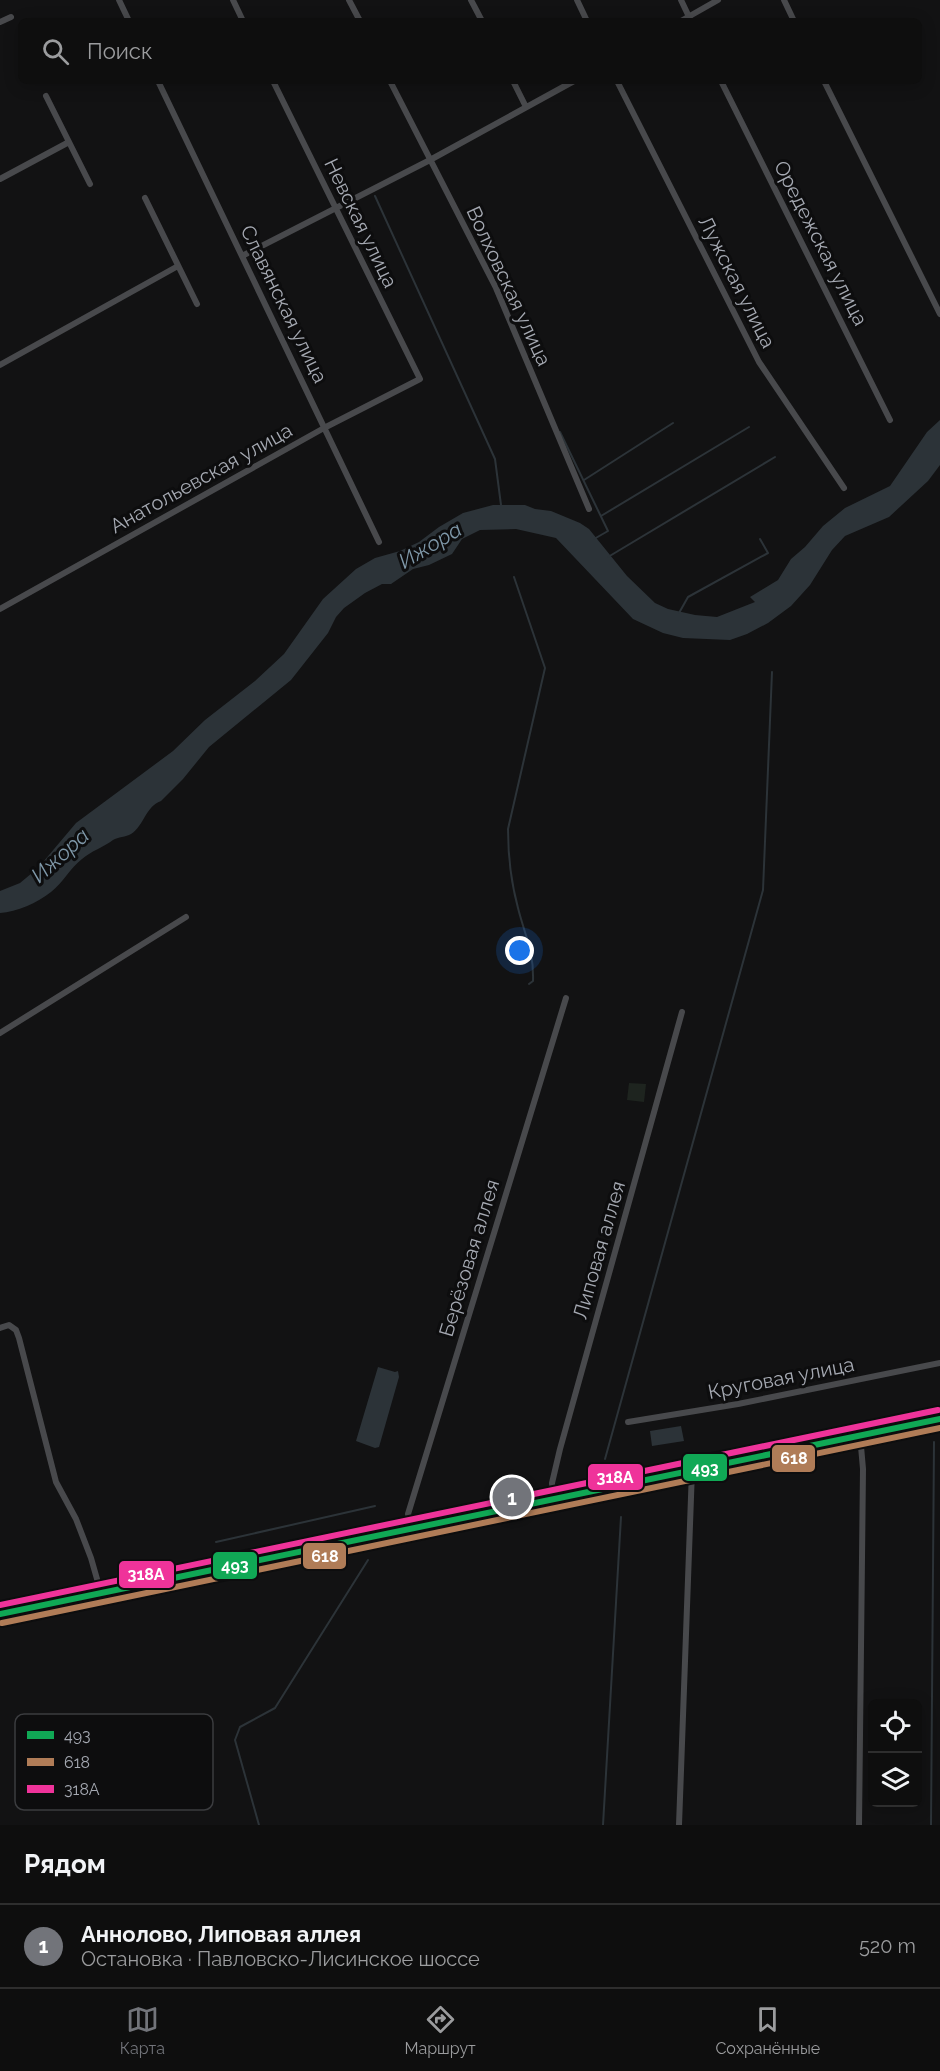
<!DOCTYPE html>
<html lang="ru">
<head>
<meta charset="utf-8">
<style>
  :root { --surface:#0e0e0e; --page:#1c1c1c; --text:#f1f3f6; --muted:#9b9c9e; --line:#2e2e2e; --accent:#72747a }
  body { margin:0; font-family:Raleway,sans-serif; background:var(--page); color:var(--text) }
  .controls { position:absolute; right:18px; bottom:18px; display:grid; overflow:hidden; border-radius:9px; box-shadow:0 3px 15px #0003 }
  .controls button { width:54px; height:54px; display:grid; place-items:center; padding:0; border:0; border-bottom:2px solid var(--line); background:var(--surface); color:var(--text); font:30px sans-serif }
  .you { position:absolute; left:520px; top:951px; width:21px; height:21px; margin:-15px; border:4px solid #fff; border-radius:50%; background:#1a73e8; box-shadow:0 0 0 9px #1a73e833 }
  .badge { display:grid; place-items:center; width:39px; height:39px; border-radius:50%; background:var(--accent); color:#fff; font-size:20px; font-weight:700 }
  .pin { position:absolute; translate:-50% -50%; border:3px solid #fff; box-shadow:0 2px 6px #0006 }
  .list { margin:0; padding:0; list-style:none }
  h2 { display:flex; justify-content:space-between; align-items:center; height:78px; margin:0; padding:0 24px; font-size:26px }
  h2 small { font-size:20px; font-weight:400; color:var(--muted) }
  .list li { display:grid; grid-template-columns:39px 1fr auto; gap:18px; align-items:center; box-sizing:border-box; height:84px; padding:0 24px; border-top:2px solid var(--line) }
  .list b { display:block; font-size:22px; white-space:nowrap }
  .list p { margin:0; font-size:20px; white-space:nowrap; color:var(--muted) }
  .list em { font-size:20px; font-style:normal; color:var(--muted) }
  .icon { flex:none; width:33px; height:33px; fill:none; stroke:currentColor; stroke-width:2; stroke-linecap:round; stroke-linejoin:round }
  .map { position:relative; flex:none; width:940px; height:1825px; overflow:hidden }
  .search { position:absolute; background:var(--surface); box-shadow:0 3px 15px #0003; left:18px; right:18px; top:18px; height:66px; display:flex; align-items:center; gap:15px; box-sizing:border-box; padding:0 21px; border-radius:9px; color:var(--muted); font-size:22px }
  .sheet { height:162px; background:var(--surface) }
  nav { display:flex; justify-content:space-around; align-items:center; box-sizing:border-box; height:84px; border-top:2px solid var(--line); background:var(--surface); font-size:16px; color:var(--muted) }
  nav a { display:grid; justify-items:center; gap:3px }
  nav .on { color:var(--accent) }
  .map>svg:first-child { display:block }
  .green { fill:#1e241f }
  .water { fill:#2c3338 }
  .lines { fill:none; stroke-linecap:round; stroke-linejoin:round }
  .stream { stroke:#2c3338; stroke-width:2 }
  .street { stroke:#48494c; stroke-width:6 }
  .secondary { stroke:#474749; stroke-width:9 }
  .bus-1-casing { stroke:#0d0d0e; stroke-width:10 }
  .bus-2-casing { stroke:#0d0d0e; stroke-width:10 }
  .bus-3-casing { stroke:#0d0d0e; stroke-width:10 }
  .bus-1 { stroke:#10a855; stroke-width:6 }
  .bus-2 { stroke:#b07c57; stroke-width:6 }
  .bus-3 { stroke:#ef339a; stroke-width:6 }
  .labels { text-anchor:middle; dominant-baseline:central; stroke-width:6; stroke-linejoin:round; paint-order:stroke }
  .street-label { font-size:20px; fill:#a5a9b2; stroke:#0d0d0e }
  .water-label { font-size:21px; font-style:italic; fill:#7f98a9; stroke:#0d0d0e }
  .key { fill:#0d0d0e; stroke:#3b3c3f; stroke-width:1.5 }
  .key-label { font-size:16px; fill:#a5a9b2 }
  .line-badge { stroke:#0d0d0e; stroke-width:2 }
  .badge-label { font-size:16px; text-anchor:middle; font-weight:bold; fill:#fff }
</style>
</head>
<body>
<div class="map">
<svg width="940" height="1825" viewBox="0 0 940 1825">
  <rect width="100%" height="100%" fill="#121213"/>
  <!-- green -->
  <path class="green" d="M 629,1083 L 646,1084 L 644,1102 L 627,1100 Z"/>
  <!-- water -->
  <path class="water" d="M 940,420 L 940,465 L 928,481 L 889,517 L 845,536 L 832,550 L 810,585 L 791,606 L 768,623 L 747,634 L 730,640 L 683,638 L 663,633 L 633,619 L 556,538 L 516,529 L 480,530 L 462,539 L 452,554 L 429,565 L 413,569 L 391,584 L 382,584 L 365,593 L 344,608 L 336,617 L 328,633 L 291,680 L 209,747 L 183,779 L 161,801 C 145,807 144,826 131,834 C 126,837 118,837 113,840 C 104,847 91,851 82,859 C 70,868 63,883 51,892 C 37,903 17,912 0,913 L 0,891 L 20,883 L 38,868 L 76,823 L 173,751 L 205,720 L 255,681 L 284,654 L 323,599 L 356,569 L 375,558 L 400,551 L 419,542 L 439,527 L 463,513 L 493,505 L 525,505 L 535,509 L 551,511 L 580,523 L 589,529 L 627,576 L 655,603 L 668,609 L 695,615 L 717,617 L 755,602 L 750,597 L 778,580 L 791,559 L 805,547 L 823,526 L 845,508 L 890,486 L 927,432 Z
    M 378,1367 L 395,1372 L 398,1371 L 399,1377 L 379,1447 L 375,1448 L 356,1441 Z
    M 681,1426 L 684,1441 L 652,1446 L 650,1431 Z"/>
  <g class="lines">
    <!-- stream -->
    <path class="stream" d="M 375,196 L 495,459 L 501,505
      M 560,432 L 608,531 L 594,539
      M 584,480 L 673,423
      M 601,516 L 749,427
      M 608,557 L 775,457
      M 514,577 L 545,668 L 508,829 C 508,855 511,882 518,908 C 525,936 534,951 533,981 L 529,984
      M 679,613 L 688,597 L 768,553 L 760,539
      M 605,1459 L 763,890 L 772,672
      M 216,1542 L 375,1506
      M 259,1825 L 235,1740 L 240,1727 L 275,1708 L 368,1560
      M 603,1825 L 621,1517
      M 931,1825 L 934,1442"/>
    <!-- street -->
    <path class="street" d="M 119,0 L 129,21
      M 233,0 L 243,21
      M 349,0 L 360,21
      M 471,0 L 482,21
      M 577,0 L 587,21
      M 681,0 L 691,21
      M 784,0 L 794,21
      M 681,21 L 718,0
      M 0,22 L 11,17
      M 158,81 L 379,542
      M 390,81 L 496,288 L 589,509
      M 513,81 L 526,107
      M 617,81 L 759,362 L 844,488
      M 721,81 L 890,420
      M 824,81 L 940,314
      M 46,96 L 90,184
      M 0,179 L 69,142
      M 145,198 L 197,304
      M 242,256 L 430,160 L 574,81
      M 0,365 L 178,266
      M 0,609 L 324,428 L 420,379 L 273,81
      M 0,1033 L 186,917
      M 0,1328 L 9,1325 L 16,1330 L 19,1338 L 56,1482 L 76,1519 L 91,1558 L 101,1593
      M 628,1422 L 738,1404 L 940,1363
      M 553,1498 L 552,1483 L 560,1449 L 682,1012
      M 412,1527 L 408,1514 L 566,998
      M 679,1825 L 692,1470
      M 859,1825 L 863,1469 L 860,1435"/>
    <!-- secondary -->
    <path class="secondary" d="M 0,1614 L 940,1419"/>
    <defs>
      <path id="bus-1" d="M 0,1614 L 940,1419"/>
      <path id="bus-2" d="M 2,1623 L 940,1428"/>
      <path id="bus-3" d="M 0,1605 L 938,1410"/>
    </defs>
    <!-- bus-1 casing -->
    <use href="#bus-1" class="bus-1-casing"/>
    <!-- bus-2 casing -->
    <use href="#bus-2" class="bus-2-casing"/>
    <!-- bus-3 casing -->
    <use href="#bus-3" class="bus-3-casing"/>
    <!-- bus-1 -->
    <use href="#bus-1" class="bus-1"/>
    <!-- bus-2 -->
    <use href="#bus-2" class="bus-2"/>
    <!-- bus-3 -->
    <use href="#bus-3" class="bus-3"/>
  </g>
  <g class="labels">
    <!-- street labels -->
    <g class="street-label">
      <text transform="translate(361 223) rotate(64)">Невская улица</text>
      <text transform="translate(821 243) rotate(63)">Оредежская улица</text>
      <text transform="translate(737 282) rotate(63)">Лужская улица</text>
      <text transform="translate(509 286) rotate(65)">Волховская улица</text>
      <text transform="translate(284 304) rotate(64)">Славянская улица</text>
      <text transform="translate(201 478) rotate(-29)">Анатольевская улица</text>
      <text transform="translate(599 1250) rotate(-74)">Липовая аллея</text>
      <text transform="translate(469 1258) rotate(-73)">Берёзовая аллея</text>
      <text transform="translate(781 1378) rotate(-11)">Круговая улица</text>
    </g>
    <!-- water labels -->
    <g class="water-label">
      <text transform="translate(430 545) rotate(-31)">Ижора</text>
      <text transform="translate(60 855) rotate(-42)">Ижора</text>
    </g>
  </g>
  <!-- legend -->
  <rect x="15" y="1714" width="198" height="96" rx="9" class="key"/>
  <rect x="27" y="1731" width="27" height="8" fill="#10a855"/>
  <rect x="27" y="1758" width="27" height="8" fill="#b07c57"/>
  <rect x="27" y="1785" width="27" height="8" fill="#ef339a"/>
  <g class="key-label">
    <text x="64" y="1741">493</text>
    <text x="64" y="1768">618</text>
    <text x="64" y="1795">318А</text>
  </g>
  <g class="line-badge">
    <rect x="771" y="1444" width="45" height="29" rx="6" fill="#b07c57"/>
    <rect x="682" y="1453" width="46" height="29" rx="6" fill="#10a855"/>
    <rect x="587" y="1463" width="57" height="28" rx="6" fill="#ef339a"/>
    <rect x="302" y="1542" width="45" height="28" rx="6" fill="#b07c57"/>
    <rect x="212" y="1551" width="46" height="29" rx="6" fill="#10a855"/>
    <rect x="118" y="1560" width="57" height="29" rx="6" fill="#ef339a"/>
  </g>
  <g class="badge-label">
    <text x="794" y="1464">618</text>
    <text x="705" y="1474">493</text>
    <text x="615" y="1483">318А</text>
    <text x="325" y="1562">618</text>
    <text x="235" y="1571">493</text>
    <text x="146" y="1580">318А</text>
  </g>
</svg>
<div class="controls">
<button><svg class="icon" aria-label="locate" viewBox="0 0 24 24"><circle cx="12" cy="12" r="6"/><path d="M12 2v4M12 18v4M2 12h4M18 12h4"/></svg></button>
<button><svg class="icon" aria-label="layers" viewBox="0 0 24 24"><path d="M12 4l9 5-9 5-9-5zM3 14l9 5 9-5"/></svg></button>
</div>
<div class="you"></div>
<div class="pin badge" style="left:512px;top:1497px">1</div>
<div class="search"><svg class="icon" aria-label="search" viewBox="0 0 24 24"><circle cx="10" cy="10" r="6"/><path d="M15 15l6 6"/></svg>Поиск</div>
</div>
<section class="sheet">
<h2>Рядом<small></small></h2>
<ul class="list">
<li><span class="badge">1</span><div><b>Аннолово, Липовая аллея</b><p>Остановка · Павловско-Лисинское шоссе</p></div><em>520 m</em></li>
</ul>
</section>
<nav>
<a class="on"><svg class="icon" aria-label="map" viewBox="0 0 24 24"><path d="M3 6l6-2 6 2 6-2v14l-6 2-6-2-6 2zM9 4v14M15 6v14"/></svg>Карта</a>
<a><svg class="icon" aria-label="directions" viewBox="0 0 24 24"><path d="M12 3l9 9-9 9-9-9zM9 14v-3h6M13 9l2 2-2 2"/></svg>Маршрут</a>
<a><svg class="icon" aria-label="saved" viewBox="0 0 24 24"><path d="M7 4h10v16l-5-4-5 4z"/></svg>Сохранённые</a>
</nav>
</body>
</html>
